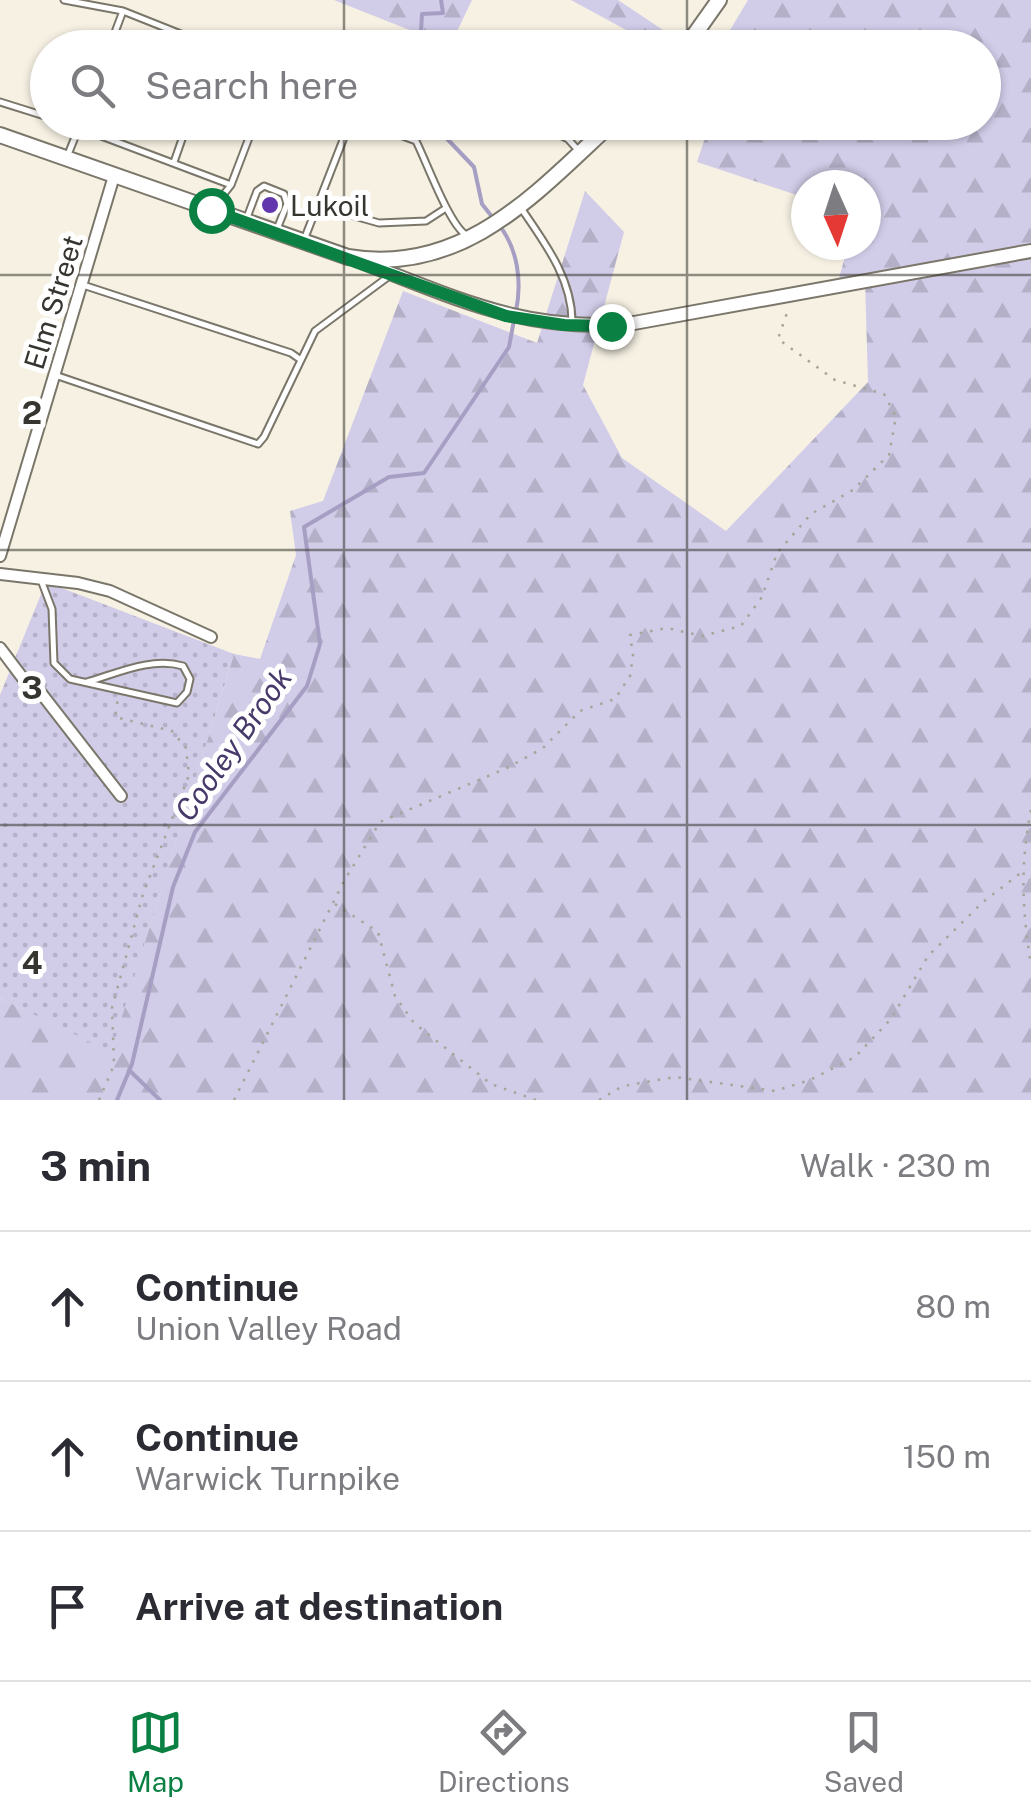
<!DOCTYPE html>
<html lang="en">
<head>
<meta charset="utf-8">
<style>
  :root { --surface:#fff; --page:#f7f7f7; --text:#2b2b33; --muted:#7c7c81; --line:#e1e1e2; --accent:#0b8043 }
  body { margin:0; font-family:"Public Sans",sans-serif; background:var(--page); color:var(--text) }
  .compass { position:absolute; left:791px; top:170px; width:90px; height:90px; border-radius:50%; background:var(--surface); box-shadow:0 2px 8px #0004; rotate:177deg }
  .stop { position:absolute; width:30px; height:30px; margin:-22px; border:8px solid #0b8043; border-radius:50%; background:#fff }
  .stop.end { background:#0b8043; border-color:#fff; box-shadow:0 2px 10px #0008 }
  .list { margin:0; padding:0; list-style:none }
  h2 { display:flex; justify-content:space-between; align-items:center; height:130px; margin:0; padding:0 40px; font-size:42px }
  h2 small { font-size:32px; font-weight:400; color:var(--muted) }
  .list li { display:grid; grid-template-columns:65px 1fr auto; gap:30px; align-items:center; box-sizing:border-box; height:150px; padding:0 40px; border-top:2px solid var(--line) }
  .list b { display:block; font-size:38px; white-space:nowrap }
  .list p { margin:0; font-size:32px; white-space:nowrap; color:var(--muted) }
  .list em { font-size:32px; font-style:normal; color:var(--muted) }
  .icon { flex:none; width:55px; height:55px; fill:none; stroke:currentColor; stroke-width:2; stroke-linecap:round; stroke-linejoin:round }
  .map { position:relative; flex:none; width:1031px; height:1100px; overflow:hidden }
  .search { position:absolute; background:var(--surface); box-shadow:0 2px 8px #0004; left:30px; right:30px; top:30px; height:110px; display:flex; align-items:center; gap:25px; box-sizing:border-box; padding:0 35px; border-radius:55px; color:var(--muted); font-size:38px }
  .sheet { height:580px; background:var(--surface) }
  nav { display:flex; justify-content:space-around; align-items:center; box-sizing:border-box; height:140px; border-top:2px solid var(--line); background:var(--surface); font-size:28px; color:var(--muted) }
  nav a { display:grid; justify-items:center; gap:5px }
  nav .on { color:var(--accent) }
  .map>svg:first-child { display:block }
  .forest { fill:url(#forest-firs) }
  .park { fill:url(#park-dots) }
  .lines { fill:none; stroke-linecap:round; stroke-linejoin:round }
  .stream { stroke:#a79fc3; stroke-width:4 }
  .service-casing { stroke:#7a766a; stroke-width:9 }
  .minor-casing { stroke:#7a766a; stroke-width:14 }
  .tertiary-casing { stroke:#7a766a; stroke-width:16 }
  .secondary-casing { stroke:#7a766a; stroke-width:18 }
  .path { stroke:#a8a49a; stroke-width:2.5; stroke-dasharray:2.5 8; stroke-linecap:butt }
  .service { stroke:#fff; stroke-width:5 }
  .minor { stroke:#fff; stroke-width:10 }
  .tertiary { stroke:#fff; stroke-width:12 }
  .secondary { stroke:#fff; stroke-width:14 }
  .route { stroke:#0b8043; stroke-width:12 }
  .grid { fill:none; stroke:#373530; stroke-width:2.5; stroke-opacity:0.55 }
  .poi-dot { fill:#6237ae; stroke:#fff; stroke-width:4 }
  .labels { text-anchor:middle; dominant-baseline:central; stroke-width:10; stroke-linejoin:round; paint-order:stroke }
  .poi-label { font-size:28px; fill:#373530; stroke:#fff; text-anchor:start }
  .street-label { font-size:28px; fill:#373530; stroke:#fff }
  .water-label { font-size:30px; font-style:italic; fill:#47396a; stroke:#fff }
  .grid-label { font-size:32px; text-anchor:middle; font-weight:bold; fill:#373530; stroke:#fff; stroke-width:10; stroke-linejoin:round; paint-order:stroke }
</style>
</head>
<body>
<div class="map">
<svg width="1031" height="1100" viewBox="0 0 1031 1100">
  <defs>
    <pattern id="forest-firs" width="22" height="20" patternUnits="userSpaceOnUse" patternTransform="scale(2.5)"><rect width="22" height="20" fill="#d1cce8"/><path d="M5 1l3.5 6h-7zM16 11l3.5 6h-7z" fill="#b4b0c7"/></pattern>
    <pattern id="park-dots" width="8" height="8" patternUnits="userSpaceOnUse" patternTransform="scale(2.5)"><rect width="8" height="8" fill="#d1cce8"/><path d="M2 2h.1M6 6h.1" fill="none" stroke="#b4b0c7" stroke-width="1.8" stroke-linecap="round"/></pattern>
  </defs>
  <rect width="100%" height="100%" fill="#f6f1e3"/>
  <!-- forest -->
  <path class="forest" d="M 334,0 L 472,0 L 450,46 Z
    M 571,0 L 618,0 L 663,30 L 652,44 Z
    M 748,0 L 1031,0 L 1031,1100 L 0,1100 L 0,998 L 111,1051 L 234,654 L 260,659 L 296,555 L 290,511 L 323,501 L 403,291 L 537,343 L 585,191 L 624,232 L 583,385 L 622,458 L 726,531 L 868,382 L 865,280 L 837,286 L 848,245 L 866,245 L 866,185 L 806,185 L 806,198 L 697,162 L 710,123 L 984,122 L 984,48 L 720,47 Z"/>
  <!-- park -->
  <path class="park" d="M 46,582 L 234,654 L 111,1052 L 0,998 L 0,695 Z"/>
  <g class="lines">
    <!-- stream -->
    <path class="stream" d="M 420,48 L 422,14 L 443,13 L 441,0
      M 431,122 L 474,167 L 482,204 L 493,218
      M 499,225 C 518,249 522,282 516,311
      M 129,1070 L 160,1100
      M 117,1100 L 132,1064 L 173,887 L 195,832 L 307,686 L 320,644 L 304,527 L 389,477 L 424,473 L 509,347 L 514,320"/>
    <defs>
      <path id="service" d="M 64,0 L 123,11 L 216,48
        M 109,48 L 123,11
        M 0,102 L 48,117
        M 64,122 L 231,185
        M 365,122 L 416,141 C 427,163 449,224 466,235
        M 534,122 L 568,139 L 578,150
        M 67,157 L 81,122
        M 174,162 L 188,122
        M 319,206 L 379,223 L 426,221 L 446,208
        M 521,208 C 545,243 573,280 572,324
        M 212,209 L 231,185 L 255,122
        M 246,220 L 257,191 L 264,186 L 284,194 L 287,204 L 277,229
        M 304,240 L 350,122
        M 83,285 L 291,353 L 301,360
        M 55,375 L 258,444 L 264,437 L 315,331 L 392,274
        M 41,580 L 52,609 L 54,663 L 70,679 L 177,703 L 187,692 L 190,679 L 183,666 C 151,657 118,673 87,682"/>
      <path id="minor" d="M 0,556 L 114,176
        M 0,574 L 78,583 L 110,591 L 211,637
        M 0,648 L 28,685 L 41,693 L 121,796"/>
      <path id="tertiary" d="M 356,260 C 455,297 525,334 634,323 L 1031,251"/>
      <path id="secondary" d="M 685,48 L 719,0
        M 0,135 L 348,257 C 464,276 536,193 613,122"/>
    </defs>
    <!-- service casing -->
    <use href="#service" class="service-casing"/>
    <!-- minor casing -->
    <use href="#minor" class="minor-casing"/>
    <!-- tertiary casing -->
    <use href="#tertiary" class="tertiary-casing"/>
    <!-- secondary casing -->
    <use href="#secondary" class="secondary-casing"/>
    <!-- path -->
    <path class="path" d="M 1031,810 C 1020,865 1022,910 1031,965
      M 335,904 L 378,932 L 395,996 L 414,1023 L 491,1084 L 536,1100
      M 99,1100 L 114,1065 L 112,1008 L 143,894 L 189,775 L 186,748 L 172,731 L 115,717 L 118,698
      M 234,1100 L 344,881 L 380,822 L 507,768 L 543,748 L 580,711 L 615,699 L 630,676 L 633,655 L 630,635 L 667,628 L 702,636 L 741,626 L 762,597 L 777,553 L 811,514 L 853,490 L 889,455 L 896,417 L 884,394 L 835,380 L 778,339 L 789,307
      M 599,1100 L 623,1086 L 675,1077 L 775,1091 L 810,1080 L 855,1057 L 891,1019 L 928,956 L 983,902 L 1022,872"/>
    <!-- service -->
    <use href="#service" class="service"/>
    <!-- minor -->
    <use href="#minor" class="minor"/>
    <!-- tertiary -->
    <use href="#tertiary" class="tertiary"/>
    <!-- secondary -->
    <use href="#secondary" class="secondary"/>
  </g>
  <g class="lines">
    <!-- route -->
    <path class="route" d="M 211,210 L 506,316 L 564,325 L 611,326"/>
  </g>
  <!-- grid -->
  <path class="grid" d="M 344,0 L 344,48M 687,0 L 687,48M 344,122 L 344,1100M 687,122 L 687,1100M 0,275 L 1031,275M 0,550 L 1031,550M 0,825 L 1031,825"/>
  <!-- markers -->
  <circle class="poi-dot" cx="270" cy="205" r="10"/>
  <g class="labels">
    <!-- poi labels -->
    <g class="poi-label">
      <text x="290" y="205">Lukoil</text>
    </g>
    <!-- street labels -->
    <g class="street-label">
      <text transform="translate(53 302) rotate(-73)">Elm Street</text>
    </g>
    <!-- water labels -->
    <g class="water-label">
      <text transform="translate(233 744) rotate(-55)">Cooley Brook</text>
    </g>
  </g>
  <g class="grid-label">
    <text x="32" y="424">2</text>
    <text x="32" y="699">3</text>
    <text x="32" y="974">4</text>
  </g>
</svg>
<svg class="compass" viewBox="-18 -18 36 36"><path d="M0-13l5 13h-10z" fill="#e53935"/><path d="M0 13l5-13h-10z" fill="#7c7c81"/></svg>
<div class="stop" style="left:211px;top:210px"></div>
<div class="stop end" style="left:611px;top:326px"></div>
<div class="search"><svg class="icon" aria-label="search" viewBox="0 0 24 24"><circle cx="10" cy="10" r="6"/><path d="M15 15l6 6"/></svg>Search here</div>
</div>
<section class="sheet">
<h2>3 min<small>Walk · 230 m</small></h2>
<ul class="list">
<li><svg class="icon" aria-label="ahead" viewBox="0 0 24 24"><path d="M12 20V5M6 11l6-6 6 6"/></svg><div><b>Continue</b><p>Union Valley Road</p></div><em>80 m</em></li>
<li><svg class="icon" aria-label="ahead" viewBox="0 0 24 24"><path d="M12 20V5M6 11l6-6 6 6"/></svg><div><b>Continue</b><p>Warwick Turnpike</p></div><em>150 m</em></li>
<li><svg class="icon" aria-label="arrive" viewBox="0 0 24 24"><path d="M6 21V4h12l-3 4 3 4H6"/></svg><div><b>Arrive at destination</b></div></li>
</ul>
</section>
<nav>
<a class="on"><svg class="icon" aria-label="map" viewBox="0 0 24 24"><path d="M3 6l6-2 6 2 6-2v14l-6 2-6-2-6 2zM9 4v14M15 6v14"/></svg>Map</a>
<a><svg class="icon" aria-label="directions" viewBox="0 0 24 24"><path d="M12 3l9 9-9 9-9-9zM9 14v-3h6M13 9l2 2-2 2"/></svg>Directions</a>
<a><svg class="icon" aria-label="saved" viewBox="0 0 24 24"><path d="M7 4h10v16l-5-4-5 4z"/></svg>Saved</a>
</nav>
</body>
</html>
